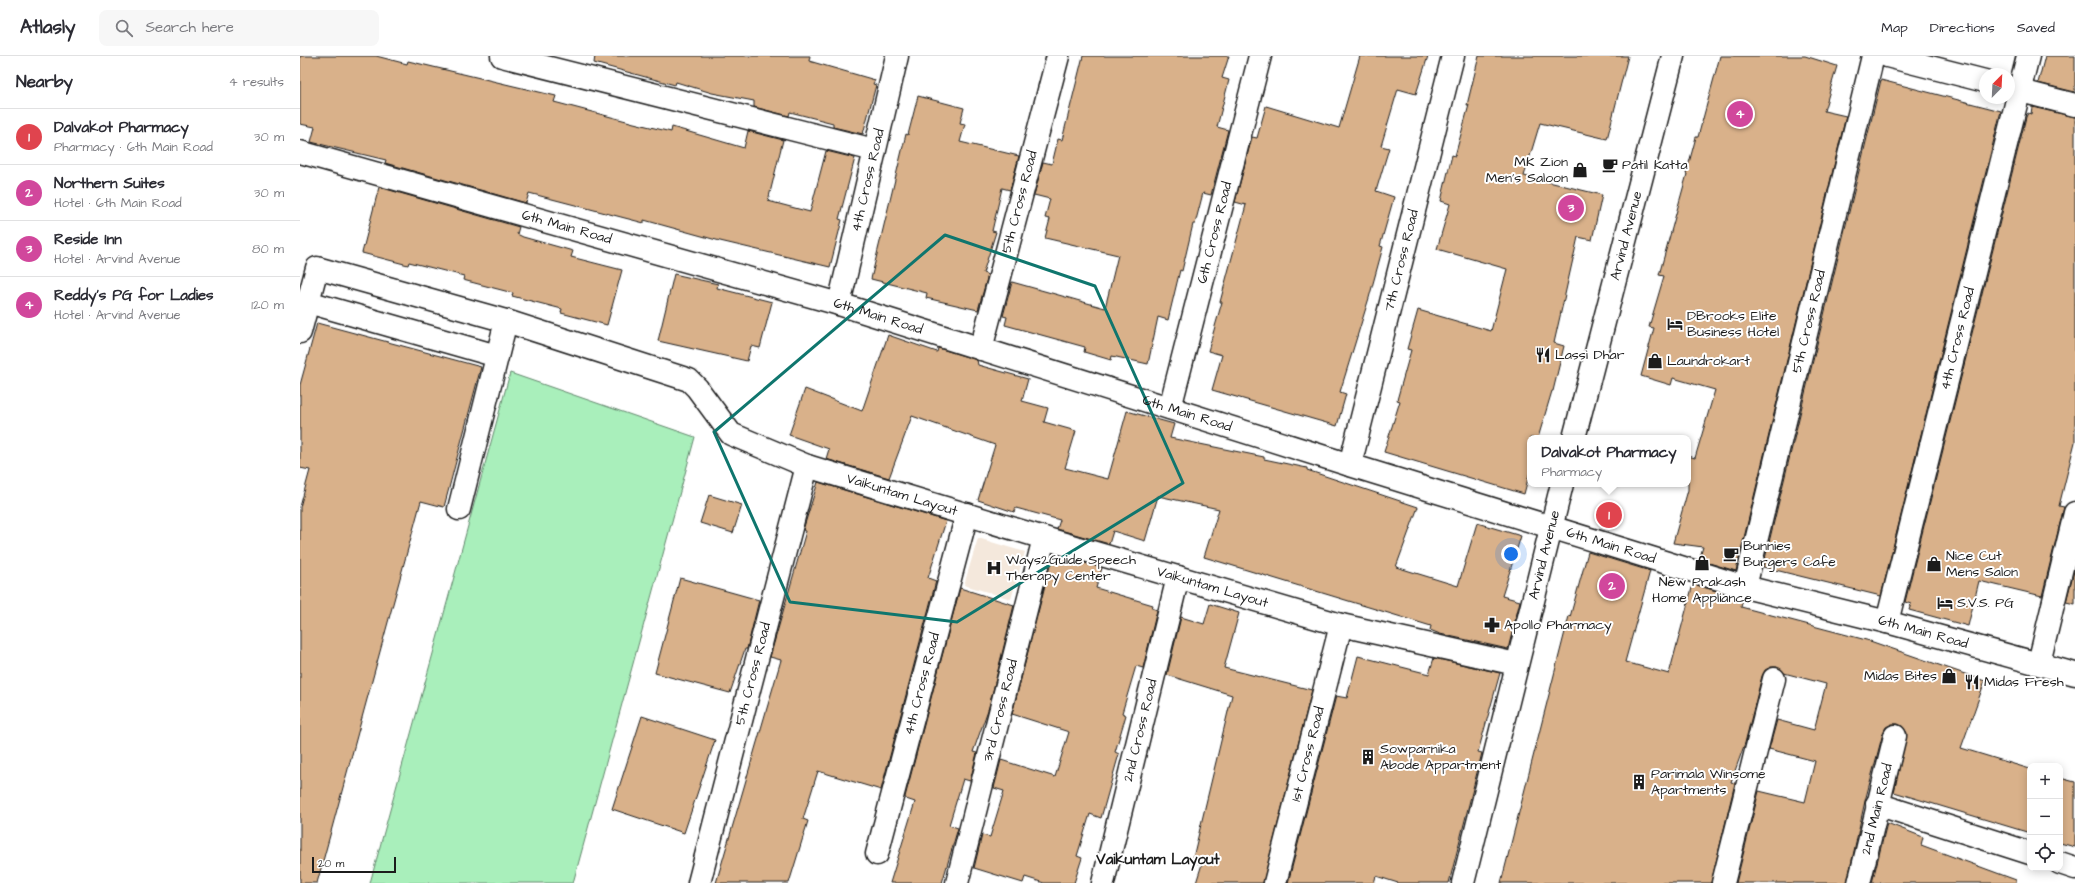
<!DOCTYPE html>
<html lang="en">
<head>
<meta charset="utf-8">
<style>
  :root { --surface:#fff; --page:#f7f7f7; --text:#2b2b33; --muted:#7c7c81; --line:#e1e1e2; --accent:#1c1c1c }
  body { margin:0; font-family:"Architects Daughter",sans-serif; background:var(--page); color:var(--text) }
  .controls { position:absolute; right:12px; bottom:12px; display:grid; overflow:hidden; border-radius:8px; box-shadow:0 2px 10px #0003 }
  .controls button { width:36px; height:36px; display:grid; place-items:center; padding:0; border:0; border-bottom:1px solid var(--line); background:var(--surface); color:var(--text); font:20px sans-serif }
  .compass { position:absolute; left:1679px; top:12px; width:36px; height:36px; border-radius:50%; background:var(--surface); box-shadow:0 2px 10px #0003; rotate:24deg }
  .scale { position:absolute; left:12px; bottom:10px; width:84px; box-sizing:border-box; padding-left:4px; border:2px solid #1c1c1c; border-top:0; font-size:11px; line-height:14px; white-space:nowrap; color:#1c1c1c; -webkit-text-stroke:3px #fff; paint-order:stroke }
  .you { position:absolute; left:1211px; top:498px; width:14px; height:14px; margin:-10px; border:3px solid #fff; border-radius:50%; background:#1a73e8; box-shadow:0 0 0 6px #1a73e833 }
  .badge { display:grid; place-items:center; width:26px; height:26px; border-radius:50%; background:var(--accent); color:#fff; font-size:13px; font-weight:700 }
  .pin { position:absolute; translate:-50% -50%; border:2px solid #fff; box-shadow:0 1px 4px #0006 }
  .popup { position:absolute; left:1227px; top:379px; width:164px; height:52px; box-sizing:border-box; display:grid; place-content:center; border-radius:8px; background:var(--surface); filter:drop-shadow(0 1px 3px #0005); font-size:13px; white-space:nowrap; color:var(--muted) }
  .popup b { font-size:15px; color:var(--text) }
  .popup::after { content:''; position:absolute; left:50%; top:100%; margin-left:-8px; border:8px solid transparent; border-top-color:var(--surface) }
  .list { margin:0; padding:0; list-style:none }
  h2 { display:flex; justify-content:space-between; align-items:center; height:52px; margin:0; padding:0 16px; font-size:17px }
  h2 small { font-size:13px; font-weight:400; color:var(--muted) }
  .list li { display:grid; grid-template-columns:26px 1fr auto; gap:12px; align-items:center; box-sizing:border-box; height:56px; padding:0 16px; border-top:1px solid var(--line) }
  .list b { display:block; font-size:15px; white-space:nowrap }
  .list p { margin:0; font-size:13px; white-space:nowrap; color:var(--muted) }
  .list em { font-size:13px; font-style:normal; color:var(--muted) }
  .icon { flex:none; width:22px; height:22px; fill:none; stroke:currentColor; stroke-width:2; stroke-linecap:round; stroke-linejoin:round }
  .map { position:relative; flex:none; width:1775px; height:827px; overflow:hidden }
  header { display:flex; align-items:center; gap:24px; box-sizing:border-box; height:56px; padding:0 20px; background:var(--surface); border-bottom:1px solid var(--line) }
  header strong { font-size:19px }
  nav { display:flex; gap:22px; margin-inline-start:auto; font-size:14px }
  .search { width:280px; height:36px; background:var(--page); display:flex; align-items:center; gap:10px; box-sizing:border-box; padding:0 14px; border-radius:8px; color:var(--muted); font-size:15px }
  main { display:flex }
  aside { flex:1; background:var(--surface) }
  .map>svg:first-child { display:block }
  .built { fill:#f4e8dc }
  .green { fill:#a9efbb; stroke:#62866c }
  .building { fill:#d9b18a; stroke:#1c1c1c }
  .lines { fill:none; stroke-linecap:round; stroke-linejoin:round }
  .street-casing { stroke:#1c1c1c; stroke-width:25 }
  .secondary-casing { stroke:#1c1c1c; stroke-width:25 }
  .street { stroke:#fff; stroke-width:22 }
  .secondary { stroke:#fff; stroke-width:22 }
  .marked { fill:none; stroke:#0f766e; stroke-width:3; stroke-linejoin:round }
  .labels { text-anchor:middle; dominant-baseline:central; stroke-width:4; stroke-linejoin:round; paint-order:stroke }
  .poi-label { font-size:14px; fill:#1c1c1c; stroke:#fff; text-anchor:start }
  .street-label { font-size:14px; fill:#1c1c1c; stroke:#fff }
  .neighbourhood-label { font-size:15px; font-weight:bold; fill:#1c1c1c; stroke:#fff }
</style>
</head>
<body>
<header>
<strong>Atlasly</strong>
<div class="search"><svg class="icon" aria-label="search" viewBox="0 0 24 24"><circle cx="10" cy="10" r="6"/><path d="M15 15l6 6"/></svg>Search here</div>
<nav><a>Map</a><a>Directions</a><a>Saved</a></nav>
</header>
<main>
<aside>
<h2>Nearby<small>4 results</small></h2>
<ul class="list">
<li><span class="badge" style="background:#e0444e">1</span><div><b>Dalvakot Pharmacy</b><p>Pharmacy · 6th Main Road</p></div><em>30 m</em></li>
<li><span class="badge" style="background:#d1479c">2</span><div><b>Northern Suites</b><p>Hotel · 6th Main Road</p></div><em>30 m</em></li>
<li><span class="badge" style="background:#d1479c">3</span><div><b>Reside Inn</b><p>Hotel · Arvind Avenue</p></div><em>80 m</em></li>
<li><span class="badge" style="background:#d1479c">4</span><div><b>Reddy's PG for Ladies</b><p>Hotel · Arvind Avenue</p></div><em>120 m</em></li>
</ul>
</aside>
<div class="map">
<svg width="1775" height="827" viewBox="0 0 1775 827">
  <rect width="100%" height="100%" fill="#fff"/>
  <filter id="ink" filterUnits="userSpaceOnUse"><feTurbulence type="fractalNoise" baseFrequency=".025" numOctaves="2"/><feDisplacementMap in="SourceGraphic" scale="8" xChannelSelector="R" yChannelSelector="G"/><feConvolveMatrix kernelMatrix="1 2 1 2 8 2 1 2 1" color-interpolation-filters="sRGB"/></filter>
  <g filter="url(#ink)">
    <!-- built -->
    <path class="built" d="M 678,482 L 725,496 L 711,543 L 664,529 Z"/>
    <!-- green -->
    <path class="green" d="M 210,317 L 395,381 L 273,827 L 70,827 Z"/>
    <!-- building -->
    <path class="building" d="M 0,0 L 76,0 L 107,8 L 108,5 L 256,40 L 254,46 L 334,67 L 371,76 L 372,71 L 444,92 L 448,75 L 483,84 L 468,145 L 510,156 L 526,95 L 555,102 L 539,163 L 542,164 L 530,211 L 420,185 L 344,164 L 344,167 L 229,137 L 226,147 L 85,107 L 86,104 L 11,86 L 15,71 L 0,68 Z
      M 295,0 L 510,0 L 509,5 L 575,24 L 573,28 L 576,29 L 563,78 L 533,71 L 533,67 L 490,56 L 489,60 L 454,51 L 454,45 L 412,37 L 376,26 L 375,29 L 294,7 Z
      M 783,0 L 929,0 L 922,22 L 929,24 L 917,71 L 928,74 L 911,139 L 903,137 L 895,168 L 893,168 L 882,215 L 880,214 L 868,264 L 858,261 L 848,308 L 812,300 L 811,304 L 784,296 L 785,291 L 705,269 L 707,261 L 703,260 L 712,226 L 805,252 L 818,199 L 745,182 L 750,163 L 745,162 L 750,143 L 734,139 L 743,106 L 752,108 L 758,83 L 762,84 Z
      M 1060,0 L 1128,0 L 1116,38 L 1098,33 L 1081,90 L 1089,92 L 1076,135 L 1094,141 L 1080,190 L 1083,191 L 1069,242 L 1040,336 L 1046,338 L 1037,370 L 912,334 L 922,299 L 908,295 L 922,246 L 920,246 L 946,149 L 935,146 L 952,81 L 957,82 L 966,50 L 1039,72 Z
      M 1179,0 L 1328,0 L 1307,83 L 1240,67 L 1224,120 L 1302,139 L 1292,184 L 1278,181 L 1254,287 L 1264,290 L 1253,335 L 1252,335 L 1238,382 L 1230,382 L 1230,415 L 1224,438 L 1084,396 L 1100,345 L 1097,344 L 1111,294 L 1107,293 L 1118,254 L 1191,275 L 1207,213 L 1137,193 L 1150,148 L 1141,145 L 1152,99 L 1155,100 L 1169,49 L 1167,49 Z
      M 1420,0 L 1505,0 L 1537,10 L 1524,55 L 1546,60 L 1436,515 L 1399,504 L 1403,491 L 1373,487 L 1388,434 L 1388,400 L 1395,402 L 1415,334 L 1373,322 L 1371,329 L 1341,320 L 1354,272 L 1349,271 L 1364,220 L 1359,219 L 1387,118 L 1386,118 L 1396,81 L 1398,81 Z
      M 1745,0 L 1775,0 L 1775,36 L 1738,27 Z
      M 1581,24 L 1701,55 L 1581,540 L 1463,511 Z
      M 618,40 L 664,52 L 660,67 L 665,68 L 660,86 L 719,100 L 710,134 L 702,132 L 692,175 L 696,176 L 683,217 L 688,219 L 678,254 L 626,242 L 627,237 L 571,223 L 606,78 L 608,79 Z
      M 1732,51 L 1775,61 L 1775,386 L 1759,450 L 1764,451 L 1742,540 L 1679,525 L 1668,570 L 1609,554 L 1611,548 L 1605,546 L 1726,61 L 1728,57 L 1731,58 Z
      M 79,131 L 219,171 L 217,178 L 223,181 L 273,195 L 271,201 L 322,214 L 307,269 L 261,257 L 262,253 L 212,240 L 213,237 L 163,224 L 164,220 L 109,206 L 108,209 L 62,197 Z
      M 374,218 L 418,228 L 417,232 L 472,246 L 460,292 L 451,290 L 447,305 L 358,285 Z
      M 17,267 L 181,311 L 144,451 L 121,445 L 17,827 L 0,827 L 0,451 L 10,414 L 0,412 L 0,329 Z
      M 588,279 L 637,296 L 638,292 L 677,304 L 678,309 L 728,323 L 722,345 L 748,352 L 744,366 L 776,375 L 765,412 L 808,423 L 827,355 L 874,368 L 870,382 L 964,401 L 964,403 L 1007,412 L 1007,414 L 1118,451 L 1096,511 L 1158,530 L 1177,467 L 1221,480 L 1202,540 L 1220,545 L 1208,593 L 1140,578 L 1130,574 L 1131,570 L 904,501 L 919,453 L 858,440 L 845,485 L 813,475 L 809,488 L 757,473 L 760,464 L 716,452 L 714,456 L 678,444 L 695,389 L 612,360 L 589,422 L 526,403 L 529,393 L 489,379 L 505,333 L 562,355 Z
      M 518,426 L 646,465 L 628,522 L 636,525 L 581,734 L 518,715 L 503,763 L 508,765 L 489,827 L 416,827 L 481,604 L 470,601 L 506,475 L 503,474 Z
      M 409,439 L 442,449 L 433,477 L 400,467 Z
      M 1288,496 L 1350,515 L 1325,606 L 1369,618 L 1393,528 L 1443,543 L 1441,551 L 1570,585 L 1685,625 L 1661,692 L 1730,713 L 1730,777 L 1594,736 L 1607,677 L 1603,671 L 1598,668 L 1592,668 L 1586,671 L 1583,677 L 1565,745 L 1547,827 L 1436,827 L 1459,735 L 1505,746 L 1515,705 L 1469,693 L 1477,664 L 1514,674 L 1526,628 L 1484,617 L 1477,611 L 1471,611 L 1465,614 L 1462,620 L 1445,687 L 1431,726 L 1435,727 L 1411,827 L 1201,827 L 1269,560 L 1270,561 Z
      M 753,498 L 802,512 L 796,532 L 853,549 L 852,552 L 857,554 L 843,612 L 836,610 L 822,657 L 826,659 L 815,696 L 819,698 L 801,762 L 790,758 L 777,800 L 782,802 L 774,827 L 744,827 L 725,821 L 723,827 L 674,812 L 682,779 L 690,781 L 704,735 L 694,732 L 701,704 L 755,721 L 769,676 L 712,658 Z
      M 1775,511 L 1775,548 L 1766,546 Z
      M 380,522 L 459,544 L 447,593 L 445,593 L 430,637 L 355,617 Z
      M 660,532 L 714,549 L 689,651 L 673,696 L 677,697 L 670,725 L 663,723 L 649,769 L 658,772 L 642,827 L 590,827 L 615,746 L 606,743 L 605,741 Z
      M 910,548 L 939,557 L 924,612 L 1012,634 L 963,827 L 896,827 L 902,808 L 892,806 L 932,639 L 867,619 L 881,561 L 904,568 Z
      M 1058,600 L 1129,618 L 1134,602 L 1200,617 L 1178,696 L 1182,697 L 1149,827 L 1098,827 L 1076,820 L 1074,827 L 988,827 L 1036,640 L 1047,642 Z
      M 342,660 L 415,684 L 384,777 L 312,753 Z
      M 1760,722 L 1775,726 L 1775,791 L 1760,787 Z
      M 1587,767 L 1623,781 L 1621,789 L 1716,824 L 1716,827 L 1572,827 Z"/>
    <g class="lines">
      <defs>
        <g id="street">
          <path d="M 202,0 L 574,94"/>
          <path d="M 1587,0 L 1685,25"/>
          <path d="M 1709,32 L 1775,49"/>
          <path id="s1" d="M 0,96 L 539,248 L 1050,409 L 1445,531 L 1587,566 L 1775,618"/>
          <path d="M 8,246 L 197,300"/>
          <path id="s2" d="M 539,248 L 597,0"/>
          <path id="s3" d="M 0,276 L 17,212 L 206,265 L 389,324 L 397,332 L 431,378 L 507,410 L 744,482 L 1041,569 L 1216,608"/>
          <path id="s4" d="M 681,293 L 758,0"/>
          <path id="s5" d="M 870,352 L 960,0"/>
          <path id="s6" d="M 1050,409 L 1153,0"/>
          <path d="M 159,453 L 206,265"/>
          <path id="s7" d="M 1445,531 L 1573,0"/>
          <path id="s8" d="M 1587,566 L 1728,0"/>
          <path d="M 1739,607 L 1775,457"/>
          <path d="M 1577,748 L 1730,797"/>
          <path id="s9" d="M 577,798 L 667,458"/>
          <path d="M 1760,807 L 1775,812"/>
          <path id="s10" d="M 399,827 L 507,410"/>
          <path id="s11" d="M 657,827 L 744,482"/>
          <path id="s12" d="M 803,827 L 878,521"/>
          <path id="s13" d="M 975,827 L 1041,569"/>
          <path d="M 1423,827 L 1474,623"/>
          <path id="s14" d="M 1559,827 L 1595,680"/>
        </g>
        <g id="secondary">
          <path id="s15" d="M 1274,382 L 1373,0"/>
          <path id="s16" d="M 1163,827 L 1262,428"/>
        </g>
      </defs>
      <!-- street casing -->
      <use href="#street" class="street-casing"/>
      <!-- secondary casing -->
      <use href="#secondary" class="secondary-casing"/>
      <!-- street -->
      <use href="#street" class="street"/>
      <!-- secondary -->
      <use href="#secondary" class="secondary"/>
    </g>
  </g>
  <!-- marked area -->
  <path class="marked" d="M 645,179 L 795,230 L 883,427 L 657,566 L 490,546 L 414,376 Z"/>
  <!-- icons -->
  <defs>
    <symbol id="cafe-bare" viewBox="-9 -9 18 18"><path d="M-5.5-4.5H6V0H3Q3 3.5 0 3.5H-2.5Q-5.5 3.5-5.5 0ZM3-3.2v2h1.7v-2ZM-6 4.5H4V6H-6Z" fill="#1c1c1c" stroke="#fff" stroke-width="2.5" paint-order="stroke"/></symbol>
    <symbol id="shop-bare" viewBox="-9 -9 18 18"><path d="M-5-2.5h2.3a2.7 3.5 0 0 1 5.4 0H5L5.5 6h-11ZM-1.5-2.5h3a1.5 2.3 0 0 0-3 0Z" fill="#1c1c1c" stroke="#fff" stroke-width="2.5" paint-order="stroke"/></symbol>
    <symbol id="hotel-bare" viewBox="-9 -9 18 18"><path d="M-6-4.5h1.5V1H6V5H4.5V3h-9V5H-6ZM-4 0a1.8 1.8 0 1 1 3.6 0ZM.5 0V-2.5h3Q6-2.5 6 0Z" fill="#1c1c1c" stroke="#fff" stroke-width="2.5" paint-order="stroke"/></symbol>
    <symbol id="restaurant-bare" viewBox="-9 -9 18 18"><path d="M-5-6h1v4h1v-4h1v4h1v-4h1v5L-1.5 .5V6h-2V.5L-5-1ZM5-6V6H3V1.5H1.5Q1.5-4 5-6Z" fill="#1c1c1c" stroke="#fff" stroke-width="2.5" paint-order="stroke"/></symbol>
    <symbol id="hospital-bare" viewBox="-9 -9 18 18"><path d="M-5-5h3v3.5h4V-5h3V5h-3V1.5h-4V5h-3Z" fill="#1c1c1c" stroke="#fff" stroke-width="2.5" paint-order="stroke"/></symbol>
    <symbol id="pharmacy-bare" viewBox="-9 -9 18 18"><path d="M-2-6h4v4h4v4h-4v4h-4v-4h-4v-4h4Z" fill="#1c1c1c" stroke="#fff" stroke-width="2.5" paint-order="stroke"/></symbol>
    <symbol id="building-bare" viewBox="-9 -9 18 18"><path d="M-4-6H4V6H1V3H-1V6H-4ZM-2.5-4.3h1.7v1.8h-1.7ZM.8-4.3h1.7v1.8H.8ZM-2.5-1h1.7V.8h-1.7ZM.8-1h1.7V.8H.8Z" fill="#1c1c1c" stroke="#fff" stroke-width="2.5" paint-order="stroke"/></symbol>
  </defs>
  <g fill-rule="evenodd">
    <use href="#cafe-bare" x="1299" y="98" width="22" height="22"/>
    <use href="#shop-bare" x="1269" y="103" width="22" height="22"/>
    <use href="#hotel-bare" x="1364" y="257" width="22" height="22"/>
    <use href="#restaurant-bare" x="1232" y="288" width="22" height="22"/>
    <use href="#shop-bare" x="1344" y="294" width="22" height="22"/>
    <use href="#cafe-bare" x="1420" y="487" width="22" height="22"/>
    <use href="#shop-bare" x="1391" y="496" width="22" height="22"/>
    <use href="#shop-bare" x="1623" y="497" width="22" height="22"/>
    <use href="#hospital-bare" x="683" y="501" width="22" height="22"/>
    <use href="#hotel-bare" x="1634" y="536" width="22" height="22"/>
    <use href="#pharmacy-bare" x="1181" y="558" width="22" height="22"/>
    <use href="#shop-bare" x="1638" y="609" width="22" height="22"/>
    <use href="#restaurant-bare" x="1661" y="615" width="22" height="22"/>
    <use href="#building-bare" x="1057" y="690" width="22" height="22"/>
    <use href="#building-bare" x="1328" y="715" width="22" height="22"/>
  </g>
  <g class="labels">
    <!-- poi labels -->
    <g class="poi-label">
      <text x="1268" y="106" text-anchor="end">MK Zion<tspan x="1268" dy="16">Men’s Saloon</tspan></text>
      <text x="1322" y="109">Patil Katta</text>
      <text x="1387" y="260">DBrooks Elite<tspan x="1387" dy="16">Business Hotel</tspan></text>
      <text x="1255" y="299">Lassi Dhar</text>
      <text x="1367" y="305">Laundrokart</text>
      <text x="1443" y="490">Bunnies<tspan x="1443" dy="16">Burgers Cafe</tspan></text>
      <text x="1646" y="500">Nice Cut<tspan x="1646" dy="16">Mens Salon</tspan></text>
      <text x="706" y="504">Ways2Guide Speech<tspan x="706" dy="16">Therapy Center</tspan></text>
      <text x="1402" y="526" text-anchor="middle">New Prakash<tspan x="1402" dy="16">Home Appliance</tspan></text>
      <text x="1657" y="547">S.V.S. PG</text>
      <text x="1204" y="569">Apollo Pharmacy</text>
      <text x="1637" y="620" text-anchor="end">Midas Bites</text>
      <text x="1684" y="626">Midas Fresh</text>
      <text x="1080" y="693">Sowparnika<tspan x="1080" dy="16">Abode Appartment</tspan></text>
      <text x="1351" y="718">Parimala Winsome<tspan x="1351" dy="16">Apartments</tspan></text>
    </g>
    <!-- street labels -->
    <g class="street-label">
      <text stroke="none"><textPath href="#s2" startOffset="127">4th Cross Road</textPath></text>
      <text stroke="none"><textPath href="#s4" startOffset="152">5th Cross Road</textPath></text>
      <text stroke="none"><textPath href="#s1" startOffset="277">6th Main Road</textPath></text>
      <text stroke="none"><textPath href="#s5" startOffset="181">6th Cross Road</textPath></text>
      <text stroke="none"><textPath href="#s15" startOffset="209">Arvind Avenue</textPath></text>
      <text stroke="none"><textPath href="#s6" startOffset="211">7th Cross Road</textPath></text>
      <text stroke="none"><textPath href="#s1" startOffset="601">6th Main Road</textPath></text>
      <text stroke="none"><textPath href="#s7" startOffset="273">5th Cross Road</textPath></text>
      <text stroke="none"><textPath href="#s8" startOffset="292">4th Cross Road</textPath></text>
      <text stroke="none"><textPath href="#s1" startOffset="925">6th Main Road</textPath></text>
      <text stroke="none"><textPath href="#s3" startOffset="705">Vaikuntam Layout</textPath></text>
      <text stroke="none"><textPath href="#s1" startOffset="1369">6th Main Road</textPath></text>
      <text stroke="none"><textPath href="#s16" startOffset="338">Arvind Avenue</textPath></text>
      <text stroke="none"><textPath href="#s3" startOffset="1029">Vaikuntam Layout</textPath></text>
      <text stroke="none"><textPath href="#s1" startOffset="1693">6th Main Road</textPath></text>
      <text stroke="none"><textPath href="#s10" startOffset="216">5th Cross Road</textPath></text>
      <text stroke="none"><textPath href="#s9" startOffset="176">4th Cross Road</textPath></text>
      <text stroke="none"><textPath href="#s11" startOffset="178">3rd Cross Road</textPath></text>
      <text stroke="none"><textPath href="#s12" startOffset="157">2nd Cross Road</textPath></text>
      <text stroke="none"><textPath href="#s13" startOffset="133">1st Cross Road</textPath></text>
      <text stroke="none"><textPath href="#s14" startOffset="76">2nd Main Road</textPath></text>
    </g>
    <!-- neighbourhood labels -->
    <g class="neighbourhood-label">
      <text x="858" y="803">Vaikuntam Layout</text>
    </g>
  </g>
</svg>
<div class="controls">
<button>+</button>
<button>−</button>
<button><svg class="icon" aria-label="locate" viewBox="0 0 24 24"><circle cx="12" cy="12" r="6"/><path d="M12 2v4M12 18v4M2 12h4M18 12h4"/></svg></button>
</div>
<svg class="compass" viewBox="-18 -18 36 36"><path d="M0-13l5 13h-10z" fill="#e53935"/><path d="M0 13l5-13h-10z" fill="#7c7c81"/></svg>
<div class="scale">20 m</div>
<div class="you"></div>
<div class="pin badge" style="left:1309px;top:459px;background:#e0444e">1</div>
<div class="popup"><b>Dalvakot Pharmacy</b>Pharmacy</div>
<div class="pin badge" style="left:1312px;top:530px;background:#d1479c">2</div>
<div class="pin badge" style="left:1271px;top:152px;background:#d1479c">3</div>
<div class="pin badge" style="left:1440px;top:58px;background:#d1479c">4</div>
</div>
</main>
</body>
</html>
